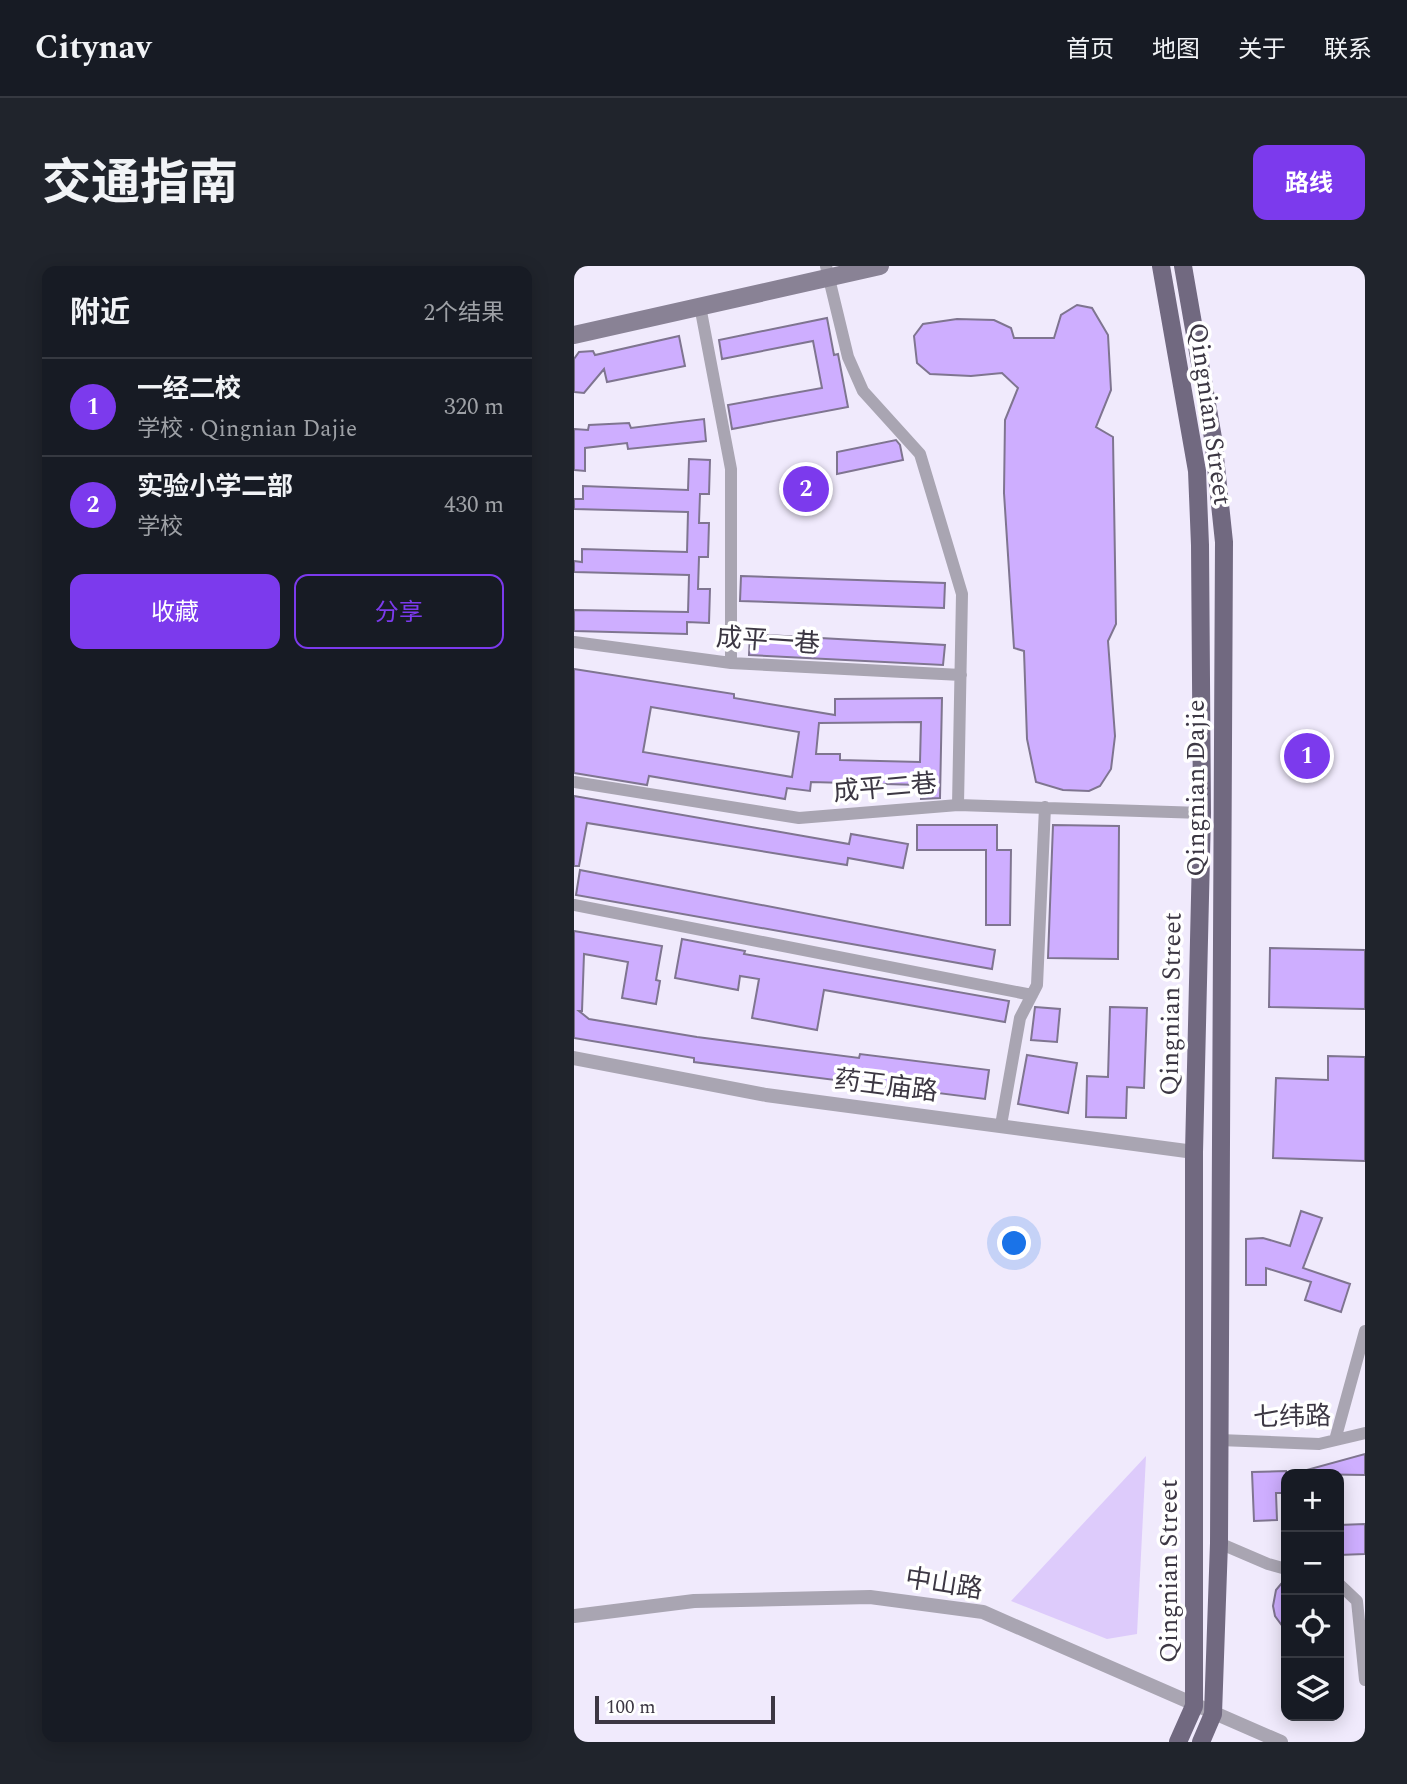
<!DOCTYPE html>
<html lang="zh">
<head>
<meta charset="utf-8">
<style>
  :root { --surface:#171b24; --page:#20242c; --text:#f1f3f6; --muted:#9ea1a6; --line:#363941; --accent:#7c3aed }
  body { margin:0; font-family:Spectral,"Noto Sans SC",serif; background:var(--page); color:var(--text) }
  .controls { position:absolute; right:21px; bottom:21px; display:grid; overflow:hidden; border-radius:14px; box-shadow:0 4px 18px #0003 }
  .controls button { width:63px; height:63px; display:grid; place-items:center; padding:0; border:0; border-bottom:2px solid var(--line); background:var(--surface); color:var(--text); font:35px sans-serif }
  .scale { position:absolute; left:21px; bottom:18px; width:180px; box-sizing:border-box; padding-left:7px; border:4px solid #3c3743; border-top:0; font-size:19px; line-height:24px; white-space:nowrap; color:#3c3743; -webkit-text-stroke:5px #fff; paint-order:stroke }
  .you { position:absolute; left:441px; top:978px; width:24px; height:24px; margin:-18px; border:5px solid #fff; border-radius:50%; background:#1a73e8; box-shadow:0 0 0 10px #1a73e833 }
  .badge { display:grid; place-items:center; width:46px; height:46px; border-radius:50%; background:var(--accent); color:#fff; font-size:23px; font-weight:700 }
  .pin { position:absolute; translate:-50% -50%; border:4px solid #fff; box-shadow:0 2px 7px #0006 }
  .list { margin:0; padding:0; list-style:none }
  h2 { display:flex; justify-content:space-between; align-items:center; height:91px; margin:0; padding:0 28px; font-size:30px }
  h2 small { font-size:23px; font-weight:400; color:var(--muted) }
  .list li { display:grid; grid-template-columns:46px 1fr auto; gap:21px; align-items:center; box-sizing:border-box; height:98px; padding:0 28px; border-top:2px solid var(--line) }
  .list b { display:block; font-size:26px; white-space:nowrap }
  .list p { margin:0; font-size:23px; white-space:nowrap; color:var(--muted) }
  .list em { font-size:23px; font-style:normal; color:var(--muted) }
  .actions { display:flex; gap:14px; padding:21px 28px }
  .actions a { flex:1; padding:16px 0; border:2px solid var(--accent); border-radius:14px; text-align:center; font-size:24px; color:var(--accent) }
  .actions .main { background:var(--accent); color:#fff }
  .icon { flex:none; width:38px; height:38px; fill:none; stroke:currentColor; stroke-width:2; stroke-linecap:round; stroke-linejoin:round }
  .map { position:relative; flex:none; width:791px; height:1476px; overflow:hidden; border-radius:14px }
  header { display:flex; align-items:center; gap:42px; box-sizing:border-box; height:98px; padding:0 35px; background:var(--surface); border-bottom:2px solid var(--line) }
  header strong { font-size:33px }
  nav { display:flex; gap:38px; margin-inline-start:auto; font-size:24px }
  .intro { display:flex; align-items:center; justify-content:space-between; box-sizing:border-box; height:168px; padding:0 42px }
  h1 { margin:0; font-size:49px }
  .button { padding:18px 32px; border-radius:14px; background:var(--accent); color:#fff; font-size:24px; font-weight:700 }
  main { display:flex; gap:42px; padding:0 42px }
  aside { flex:1; background:var(--surface); border-radius:14px; box-shadow:0 4px 18px #0003 }
  .map>svg:first-child { display:block }
  .green { fill:#ddcbfb }
  .building { fill:#ceaeff; stroke:#7f7590; stroke-width:2; fill-rule:evenodd }
  .lines { fill:none; stroke-linecap:round; stroke-linejoin:round }
  .minor { stroke:#a9a5b2; stroke-width:12 }
  .tertiary { stroke:#a9a5b2; stroke-width:14 }
  .secondary { stroke:#898295; stroke-width:18 }
  .primary { stroke:#716980; stroke-width:18 }
  .labels { text-anchor:middle; dominant-baseline:central; stroke-width:7; stroke-linejoin:round; paint-order:stroke }
  .street-label { font-size:26px; fill:#3c3743; stroke:#fff }
</style>
</head>
<body>
<header>
<strong>Citynav</strong>
<nav><a>首页</a><a>地图</a><a>关于</a><a>联系</a></nav>
</header>
<div class="intro"><h1>交通指南</h1><a class="button">路线</a></div>
<main>
<aside>
<h2>附近<small>2个结果</small></h2>
<ul class="list">
<li><span class="badge">1</span><div><b>一经二校</b><p>学校 · Qingnian Dajie</p></div><em>320 m</em></li>
<li><span class="badge">2</span><div><b>实验小学二部</b><p>学校</p></div><em>430 m</em></li>
</ul>
<div class="actions"><a class="main">收藏</a><a>分享</a></div>
</aside>
<div class="map">
<svg width="791" height="1476" viewBox="0 0 791 1476">
  <rect width="100%" height="100%" fill="#f0eafc"/>
  <!-- green -->
  <path class="green" d="M 572,1190 L 563,1368 L 533,1373 L 437,1335 Z"/>
  <!-- building -->
  <path class="building" d="M 503,39 L 518,42 L 534,69 L 537,124 L 522,161 L 539,171 L 542,358 L 534,375 L 541,470 L 537,503 L 526,520 L 515,525 L 489,524 L 462,516 L 453,473 L 450,385 L 440,382 L 430,227 L 431,154 L 444,122 L 428,107 L 397,110 L 356,108 L 343,97 L 340,70 L 349,58 L 383,53 L 420,54 L 437,62 L 440,72 L 480,72 L 487,49 Z
    M 253,52 L 260,89 L 264,88 L 274,141 L 158,163 L 154,139 L 248,122 L 239,75 L 148,93 L 145,74 Z
    M 105,70 L 111,100 L 33,116 L 30,103 L 10,127 L 0,126 L 0,93 L 5,86 L 19,85 L 21,89 Z
    M 130,153 L 132,175 L 54,183 L 53,177 L 11,182 L 11,205 L 0,204 L 0,163 L 14,164 L 15,159 L 55,157 L 57,162 Z
    M 322,174 L 326,179 L 329,194 L 263,208 L 263,186 Z
    M 115,193 L 136,194 L 135,228 L 126,228 L 125,257 L 135,257 L 134,291 L 125,291 L 124,323 L 136,323 L 135,357 L 113,356 L 113,368 L 0,365 L 0,344 L 114,346 L 115,309 L 0,306 L 0,295 L 8,296 L 8,283 L 113,286 L 114,246 L 0,243 L 0,233 L 9,233 L 9,220 L 114,224 Z
    M 167,310 L 371,317 L 370,342 L 166,335 Z
    M 176,368 L 371,379 L 369,399 L 175,389 Z
    M 0,403 L 160,428 L 160,432 L 261,449 L 261,433 L 368,432 L 366,532 L 347,533 L 347,519 L 237,516 L 236,525 L 213,522 L 211,533 L 75,510 L 73,519 L 0,507 ZM 77,441 L 225,466 L 218,511 L 69,486 ZM 347,456 L 346,496 L 266,494 L 266,488 L 242,488 L 245,457 Z
    M 0,530 L 275,578 L 277,568 L 334,578 L 329,602 L 274,592 L 273,599 L 13,557 L 5,600 L 0,600 Z
    M 343,559 L 423,559 L 423,584 L 437,584 L 436,659 L 412,659 L 412,584 L 343,584 Z
    M 479,559 L 545,560 L 544,693 L 474,692 Z
    M 6,604 L 421,684 L 418,703 L 2,629 Z
    M 0,665 L 88,680 L 82,714 L 86,715 L 82,738 L 48,732 L 54,696 L 10,688 L 8,745 L 5,745 L 15,753 L 123,771 L 285,792 L 286,788 L 415,804 L 411,833 L 120,796 L 120,792 L 0,772 Z
    M 108,673 L 171,685 L 170,688 L 435,735 L 431,756 L 250,724 L 243,764 L 178,752 L 185,713 L 166,710 L 164,724 L 101,712 Z
    M 696,682 L 791,684 L 791,743 L 695,741 Z
    M 461,741 L 486,743 L 483,776 L 457,774 Z
    M 536,741 L 573,742 L 570,822 L 553,821 L 552,852 L 512,851 L 513,810 L 534,811 Z
    M 453,789 L 503,797 L 494,847 L 444,838 Z
    M 754,790 L 791,791 L 791,895 L 699,892 L 702,812 L 754,814 Z
    M 727,945 L 748,952 L 729,1002 L 776,1018 L 767,1046 L 731,1034 L 737,1016 L 692,1002 L 692,1019 L 672,1019 L 672,973 L 689,972 L 716,980 Z
    M 791,1188 L 791,1209 L 729,1208 L 729,1205 Z
    M 712,1205 L 712,1227 L 702,1227 L 703,1254 L 680,1255 L 678,1206 Z
    M 791,1258 L 791,1288 L 765,1289 L 765,1259 Z
    M 712,1312 L 712,1365 L 701,1350 L 699,1340 L 702,1324 Z"/>
  <g class="lines">
    <!-- minor -->
    <path class="minor" d="M 252,0 L 274,91 L 289,125 L 346,188 L 388,328 L 384,539
      M 126,40 L 157,203 L 157,397
      M 0,376 L 157,397 L 387,409
      M 0,516 L 225,552 L 384,539 L 628,547
      M 0,639 L 458,729
      M 427,859 L 446,752 L 463,719 L 471,541
      M 645,1174 L 745,1178 L 791,1167
      M 761,1174 L 791,1065
      M 645,1277 L 694,1298 L 712,1303
      M 765,1318 L 783,1335 L 791,1414"/>
    <!-- tertiary -->
    <path class="tertiary" d="M 0,792 L 192,829 L 620,886
      M 0,1350 L 120,1335 L 296,1331 L 409,1346 L 707,1476"/>
    <!-- secondary -->
    <path class="secondary" d="M 0,69 L 306,0"/>
    <!-- primary -->
    <path class="primary" d="M 587,0 L 623,205 L 626,279 L 628,547 L 620,886 L 620,1440 L 604,1476
      M 609,0 L 639,172 L 650,276 L 645,1277 L 639,1448 L 627,1476"/>
  </g>
  <g class="labels">
    <!-- street labels -->
    <g class="street-label">
      <text transform="translate(636 148) rotate(82)">Qingnian Street</text>
      <text transform="translate(194 375) rotate(4)">成平一巷</text>
      <text transform="translate(311 522) rotate(-5)">成平二巷</text>
      <text transform="translate(622 522) rotate(-90)">Qingnian Dajie</text>
      <text transform="translate(597 738) rotate(-89)">Qingnian Street</text>
      <text transform="translate(312 820) rotate(7)">药王庙路</text>
      <text transform="translate(718 1151) rotate(-1)">七纬路</text>
      <text transform="translate(595 1305) rotate(-90)">Qingnian Street</text>
      <text transform="translate(370 1318) rotate(9)">中山路</text>
    </g>
  </g>
</svg>
<div class="controls">
<button>+</button>
<button>−</button>
<button><svg class="icon" aria-label="locate" viewBox="0 0 24 24"><circle cx="12" cy="12" r="6"/><path d="M12 2v4M12 18v4M2 12h4M18 12h4"/></svg></button>
<button><svg class="icon" aria-label="layers" viewBox="0 0 24 24"><path d="M12 4l9 5-9 5-9-5zM3 14l9 5 9-5"/></svg></button>
</div>
<div class="scale">100 m</div>
<div class="you"></div>
<div class="pin badge" style="left:733px;top:490px">1</div>
<div class="pin badge" style="left:232px;top:223px">2</div>
</div>
</main>
</body>
</html>
